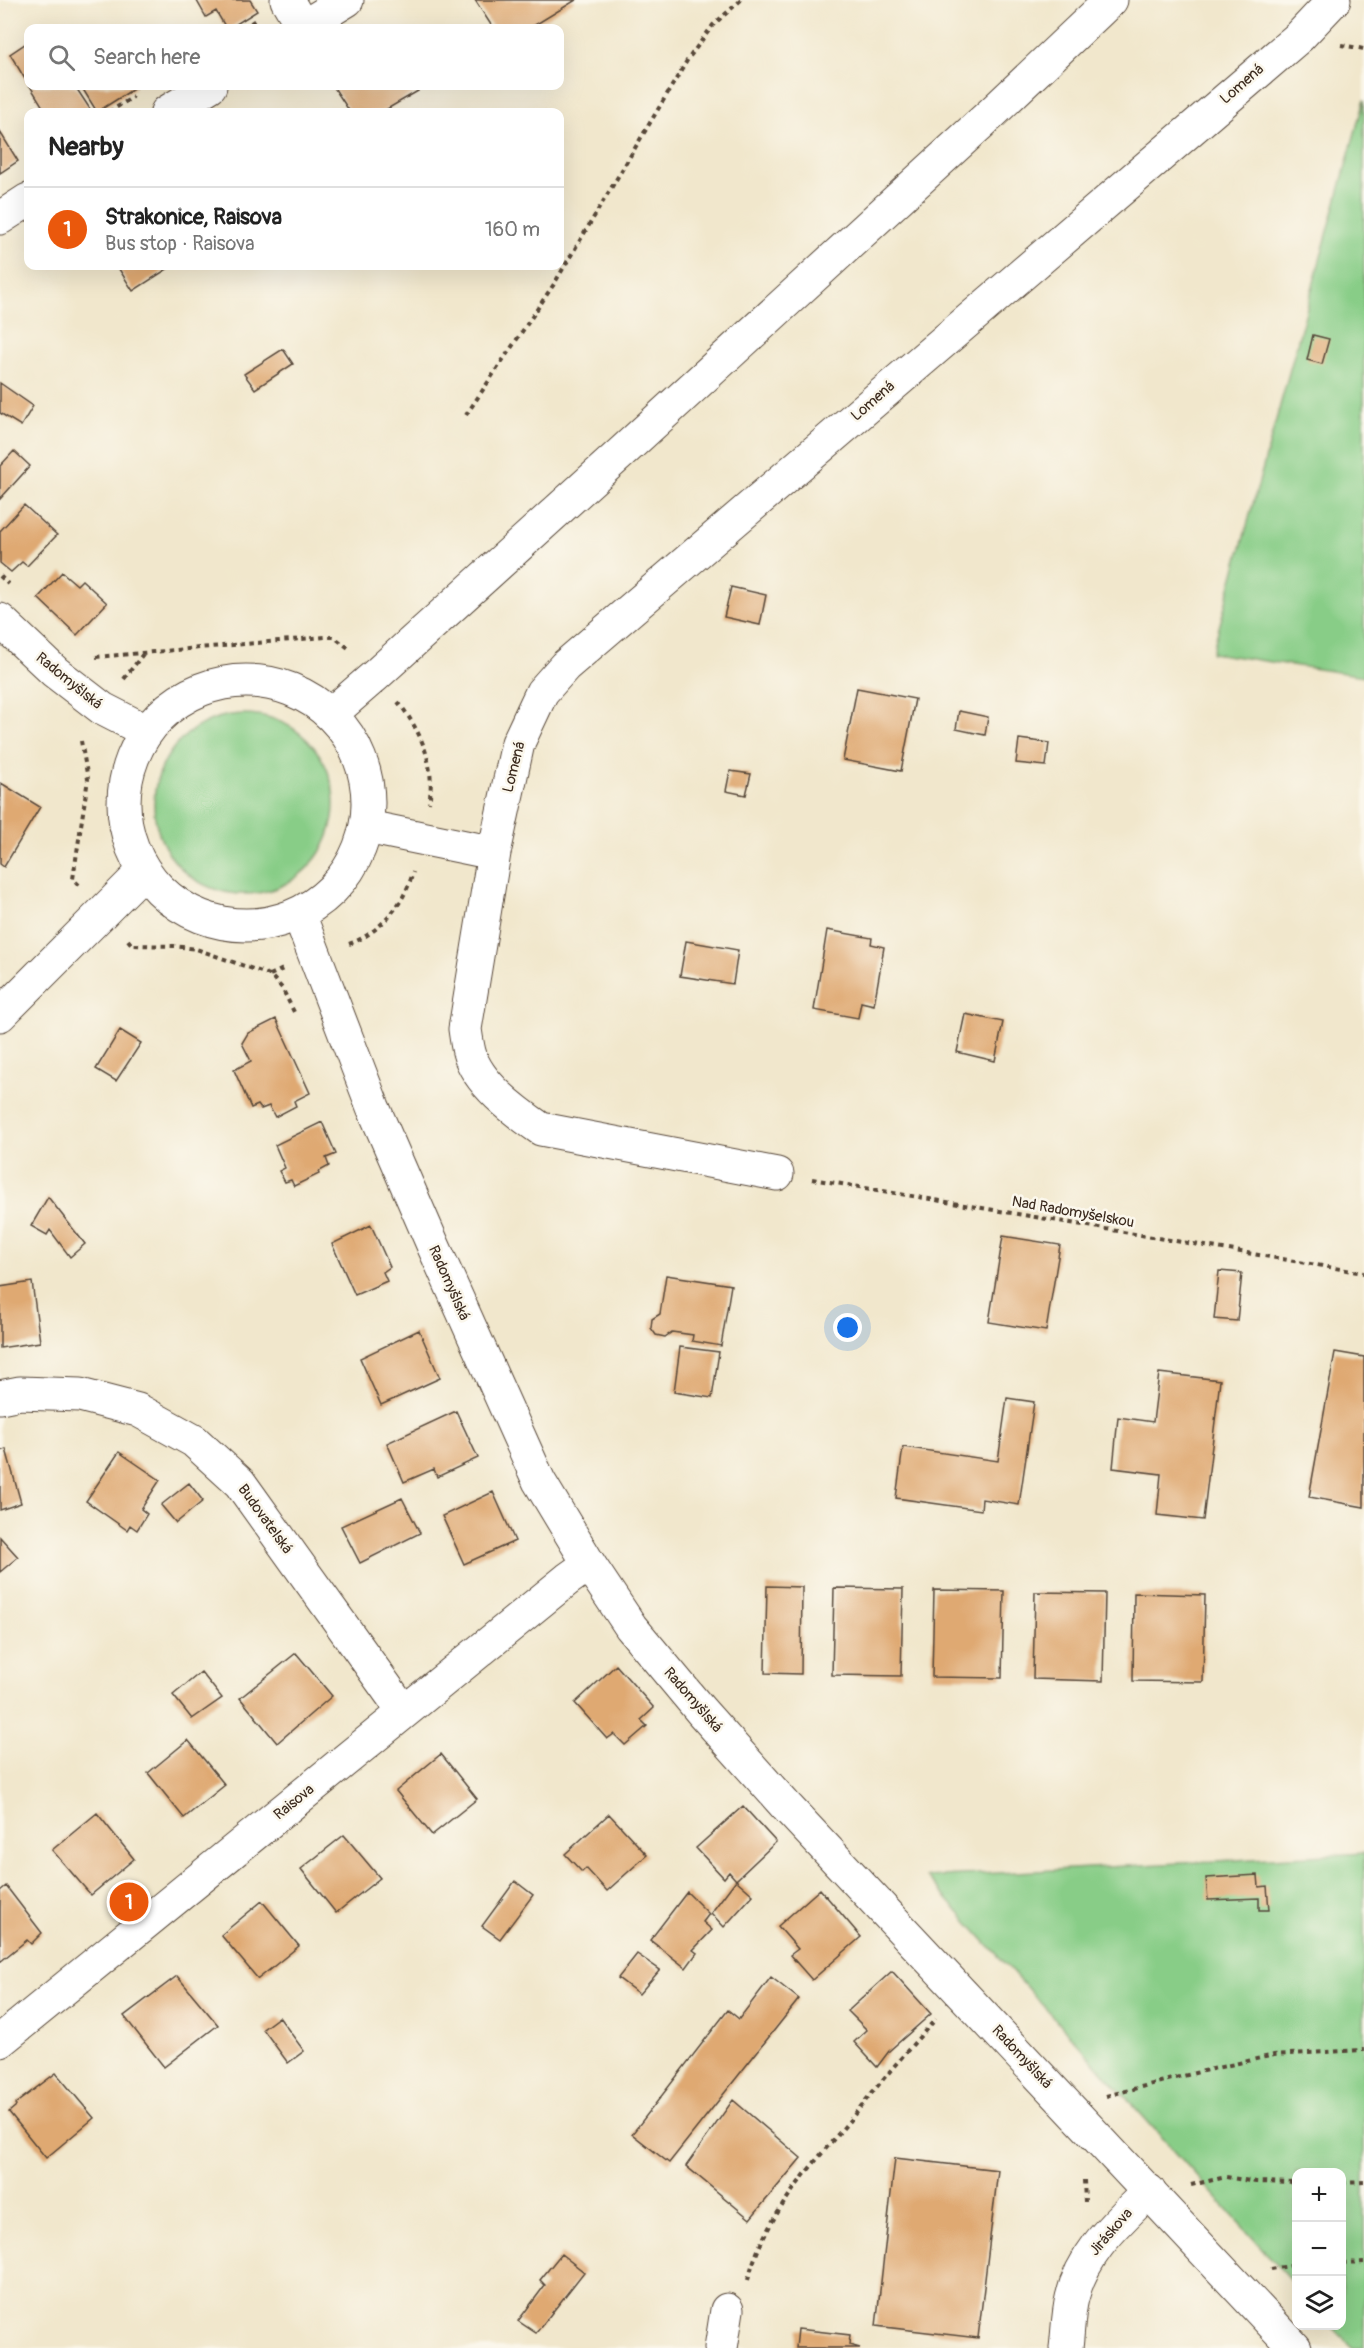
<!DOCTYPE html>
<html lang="en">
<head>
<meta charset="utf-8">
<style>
  :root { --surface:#fff; --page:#f6f6f6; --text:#222; --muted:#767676; --line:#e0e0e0; --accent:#ea580c }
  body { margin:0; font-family:Pangolin,sans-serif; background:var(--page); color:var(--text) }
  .controls { position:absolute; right:18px; bottom:18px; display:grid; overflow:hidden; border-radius:12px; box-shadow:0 6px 24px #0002 }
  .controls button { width:54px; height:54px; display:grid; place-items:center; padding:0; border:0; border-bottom:2px solid var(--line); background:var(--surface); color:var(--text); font:30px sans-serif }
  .you { position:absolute; left:848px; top:1328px; width:21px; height:21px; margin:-15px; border:4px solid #fff; border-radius:50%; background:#1a73e8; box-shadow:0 0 0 9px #1a73e833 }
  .badge { display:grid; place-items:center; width:39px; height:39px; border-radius:50%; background:var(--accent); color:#fff; font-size:20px; font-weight:700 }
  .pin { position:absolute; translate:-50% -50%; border:3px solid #fff; box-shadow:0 2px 6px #0006 }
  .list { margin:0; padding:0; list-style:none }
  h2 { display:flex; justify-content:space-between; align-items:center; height:78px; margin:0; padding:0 24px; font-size:26px }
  h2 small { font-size:20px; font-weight:400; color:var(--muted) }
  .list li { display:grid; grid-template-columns:39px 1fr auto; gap:18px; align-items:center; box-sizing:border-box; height:84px; padding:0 24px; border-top:2px solid var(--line) }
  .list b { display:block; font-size:22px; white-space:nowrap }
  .list p { margin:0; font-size:20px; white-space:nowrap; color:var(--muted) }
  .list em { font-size:20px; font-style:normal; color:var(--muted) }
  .icon { flex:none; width:33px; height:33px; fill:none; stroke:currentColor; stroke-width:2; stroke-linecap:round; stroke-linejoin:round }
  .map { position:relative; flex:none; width:1364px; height:2348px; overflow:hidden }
  .search { position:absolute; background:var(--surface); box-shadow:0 6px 24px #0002; left:24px; top:24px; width:540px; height:66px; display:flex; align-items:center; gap:15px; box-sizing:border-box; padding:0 21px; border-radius:12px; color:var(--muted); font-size:22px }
  .panel { position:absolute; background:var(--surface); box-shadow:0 6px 24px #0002; left:24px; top:108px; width:540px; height:162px; border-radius:12px }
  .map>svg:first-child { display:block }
  .green { fill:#88cd87; stroke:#627c52; stroke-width:1.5 }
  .building { fill:#dfa972 }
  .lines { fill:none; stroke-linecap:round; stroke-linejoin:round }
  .minor-casing { stroke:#564638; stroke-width:35 }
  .major-casing { stroke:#564638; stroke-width:35 }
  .path { stroke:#564638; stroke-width:4; stroke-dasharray:4.5 4.5; stroke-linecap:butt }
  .minor { stroke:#fff; stroke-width:33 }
  .major { stroke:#fff; stroke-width:33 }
  .labels { text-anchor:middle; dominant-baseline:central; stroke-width:5; stroke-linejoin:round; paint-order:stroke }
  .street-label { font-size:15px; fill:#3b2a1e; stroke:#fbf7ec }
</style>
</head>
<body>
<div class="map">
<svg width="1364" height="2348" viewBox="0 0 1364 2348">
  <rect width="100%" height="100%" fill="#fbf7ec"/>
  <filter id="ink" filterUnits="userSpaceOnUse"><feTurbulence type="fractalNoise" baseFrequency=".0167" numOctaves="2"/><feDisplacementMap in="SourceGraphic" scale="12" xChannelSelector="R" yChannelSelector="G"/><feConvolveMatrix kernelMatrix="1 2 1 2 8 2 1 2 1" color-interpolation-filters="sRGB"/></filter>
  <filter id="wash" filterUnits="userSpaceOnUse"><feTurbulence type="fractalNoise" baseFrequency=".008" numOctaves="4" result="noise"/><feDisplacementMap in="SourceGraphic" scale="24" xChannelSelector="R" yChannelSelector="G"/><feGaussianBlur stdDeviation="1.35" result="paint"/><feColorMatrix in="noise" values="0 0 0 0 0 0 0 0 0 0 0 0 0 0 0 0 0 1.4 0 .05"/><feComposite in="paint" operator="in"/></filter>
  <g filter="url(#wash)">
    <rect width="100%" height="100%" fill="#f1e7cc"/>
    <!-- green -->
    <path class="green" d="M 1364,100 L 1364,676 L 1212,653 Z
      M154 804a90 90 0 1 1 180 0a90 90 0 1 1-180 0Z
      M 1364,1853 L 1364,2348 L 1353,2348 L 1332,2326 L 1342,2326 L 1342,2172 L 1296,2172 L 1296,2286 L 927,1877 Z"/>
    <g id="blocks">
      <!-- building -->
      <path class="building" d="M 199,0 L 250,0 L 257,11 L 230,28 L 226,28 L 216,11 L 206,17 L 197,1 Z
        M 475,0 L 576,0 L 530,28 L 493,28 Z
        M 28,42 L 28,84 L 10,54 Z
        M 30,86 L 75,86 L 92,112 L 57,112 L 55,110 L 46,112 Z
        M 81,86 L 133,86 L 135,88 L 97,112 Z
        M 333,86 L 414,86 L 418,91 L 382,112 L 350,112 Z
        M 0,132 L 18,161 L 0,173 Z
        M 117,266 L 172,266 L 133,291 Z
        M 1313,335 L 1329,339 L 1322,364 L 1307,360 Z
        M 283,349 L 293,364 L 255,389 L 244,374 Z
        M 0,383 L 33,406 L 21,426 L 0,413 Z
        M 14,451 L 30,466 L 0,499 L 0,466 Z
        M 24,505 L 57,535 L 27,566 L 22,562 L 11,572 L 0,563 L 0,531 Z
        M 62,572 L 77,585 L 82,580 L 107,603 L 77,635 L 38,598 Z
        M 731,587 L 766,595 L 760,625 L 724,617 Z
        M 857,688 L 915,699 L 901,771 L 843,760 Z
        M 959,711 L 988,717 L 985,735 L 956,729 Z
        M 1019,739 L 1049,743 L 1046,766 L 1016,763 Z
        M 730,771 L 751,774 L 746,795 L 726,791 Z
        M 1,783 L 40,807 L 4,867 L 0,864 Z
        M 827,930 L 872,938 L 871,944 L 884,947 L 874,1005 L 861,1002 L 858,1018 L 814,1010 Z
        M 686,941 L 738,950 L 733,984 L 680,976 Z
        M 965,1014 L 1003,1022 L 995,1061 L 957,1052 Z
        M 276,1019 L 310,1093 L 294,1101 L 296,1106 L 275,1117 L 269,1106 L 261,1109 L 258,1105 L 251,1108 L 234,1070 L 251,1061 L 242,1043 L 248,1033 Z
        M 120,1030 L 141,1043 L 116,1081 L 96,1069 Z
        M 322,1122 L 336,1154 L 326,1158 L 329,1166 L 318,1172 L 319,1174 L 294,1186 L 291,1180 L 285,1182 L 279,1171 L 285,1168 L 275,1145 Z
        M 48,1197 L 85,1244 L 70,1257 L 50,1230 L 47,1235 L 31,1226 Z
        M 371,1225 L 390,1267 L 383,1272 L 387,1281 L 355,1295 L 332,1244 Z
        M 1003,1236 L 1060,1245 L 1046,1331 L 989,1322 Z
        M 1219,1271 L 1242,1273 L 1237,1321 L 1214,1319 Z
        M 666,1275 L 731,1285 L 721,1346 L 692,1341 L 693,1335 L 672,1332 L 665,1337 L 656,1335 L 651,1328 L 652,1319 L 660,1314 Z
        M 32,1282 L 40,1342 L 0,1348 L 0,1287 Z
        M 419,1330 L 440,1378 L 381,1405 L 360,1358 Z
        M 680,1347 L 719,1352 L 712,1398 L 674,1392 Z
        M 1335,1352 L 1364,1357 L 1364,1507 L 1309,1497 Z
        M 1159,1373 L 1220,1380 L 1203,1520 L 1157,1515 L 1161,1474 L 1113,1468 L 1118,1417 L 1153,1422 Z
        M 1007,1398 L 1034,1402 L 1019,1505 L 982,1499 L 981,1510 L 896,1498 L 903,1447 L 998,1461 Z
        M 456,1411 L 478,1458 L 437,1477 L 434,1469 L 404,1482 L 387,1443 Z
        M 6,1449 L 21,1503 L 0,1510 L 0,1451 Z
        M 119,1452 L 160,1480 L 141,1509 L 147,1514 L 137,1530 L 130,1525 L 127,1530 L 86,1501 Z
        M 189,1483 L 203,1501 L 176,1523 L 161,1505 Z
        M 493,1492 L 515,1541 L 464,1564 L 442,1516 Z
        M 402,1498 L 420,1533 L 360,1563 L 341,1526 Z
        M 0,1537 L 18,1557 L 0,1572 Z
        M 767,1586 L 802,1587 L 801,1674 L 765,1673 Z
        M 834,1588 L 903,1589 L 901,1676 L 832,1675 Z
        M 934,1590 L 1004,1591 L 1002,1678 L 932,1677 Z
        M 1035,1592 L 1105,1593 L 1103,1681 L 1033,1679 Z
        M 1134,1593 L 1205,1595 L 1203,1682 L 1133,1681 Z
        M 296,1653 L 332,1696 L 277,1743 L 240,1698 Z
        M 616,1665 L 654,1708 L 641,1720 L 647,1726 L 625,1745 L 614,1734 L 607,1739 L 575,1703 Z
        M 201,1672 L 222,1698 L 192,1719 L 173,1695 Z
        M 188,1740 L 225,1785 L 184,1818 L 148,1773 Z
        M 441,1754 L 477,1799 L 432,1835 L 396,1791 Z
        M 743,1806 L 776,1842 L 736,1880 L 753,1895 L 724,1927 L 711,1913 L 736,1880 L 729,1872 L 724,1878 L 696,1848 Z
        M 97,1813 L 134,1859 L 91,1895 L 52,1850 Z
        M 609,1814 L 647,1855 L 607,1891 L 586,1868 L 582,1872 L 565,1854 Z
        M 344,1835 L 380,1878 L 336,1913 L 301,1869 Z
        M 1258,1875 L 1259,1887 L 1267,1886 L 1269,1910 L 1259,1910 L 1259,1898 L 1208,1900 L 1206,1878 Z
        M 515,1881 L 533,1895 L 500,1939 L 482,1926 Z
        M 6,1886 L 42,1933 L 31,1944 L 27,1940 L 0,1962 L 0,1891 Z
        M 820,1889 L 861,1937 L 812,1980 L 790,1955 L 798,1949 L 778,1926 Z
        M 687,1892 L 709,1914 L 703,1922 L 712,1930 L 693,1950 L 697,1953 L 686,1968 L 650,1940 Z
        M 262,1901 L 299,1946 L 258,1979 L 221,1935 Z
        M 637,1954 L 660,1970 L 639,1994 L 618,1978 Z
        M 892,1971 L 931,2014 L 889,2051 L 877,2067 L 854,2042 L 867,2030 L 848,2011 Z
        M 177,1976 L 218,2025 L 164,2067 L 124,2016 Z
        M 771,1977 L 799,1999 L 669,2163 L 632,2134 L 728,2010 L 739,2019 Z
        M 279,2017 L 304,2051 L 288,2063 L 263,2029 Z
        M 56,2073 L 94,2118 L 46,2158 L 9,2112 L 16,2106 L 15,2104 Z
        M 733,2100 L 801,2158 L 750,2219 L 686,2166 Z
        M 895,2158 L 998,2170 L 978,2338 L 876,2326 Z
        M 561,2254 L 584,2272 L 536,2333 L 518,2321 L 545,2285 L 540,2280 Z
        M 798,2329 L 850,2335 L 849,2345 L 860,2348 L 796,2348 Z"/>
    </g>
  </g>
  <g filter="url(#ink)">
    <use href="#blocks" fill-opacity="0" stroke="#564638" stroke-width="1.5"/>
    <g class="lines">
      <defs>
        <path id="minor" d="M 287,0 L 303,27
          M 301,28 L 347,0
          M 167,112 L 210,86
          M 0,218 L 28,200
          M 0,620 L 55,672 L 103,709 L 146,731
          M 367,827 L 494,853
          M 777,1174 L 541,1129 C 515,1111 477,1083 469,1052 C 467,1044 466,1036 465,1029 L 494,853 L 518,743 L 542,692 L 565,666 L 1299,37 L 1334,0
          M 0,1397 L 20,1393 L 80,1395 L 138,1410 L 194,1441 L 240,1483 L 404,1712
          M 0,2041 L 568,1579 L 589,1564
          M 721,2348 L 727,2310
          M 1066,2348 C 1068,2332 1068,2314 1072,2298 C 1083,2252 1117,2223 1149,2191"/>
        <path id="major" d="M124 803a122 122 0 1 1 244 0a122 122 0 1 1-244 0Z
          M 331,714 L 376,675 L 620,454 L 992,113 L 1111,0
          M 299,914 L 373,1107 L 433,1245 L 539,1481 L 589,1564 L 631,1627 L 701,1711 L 785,1805 L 1295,2348
          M 0,1015 L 143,872"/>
      </defs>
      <!-- minor casing -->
      <use href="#minor" class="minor-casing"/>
      <!-- major casing -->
      <use href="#major" class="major-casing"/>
      <!-- path -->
      <path class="path" d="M 243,28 L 257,19
        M 1341,45 L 1364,49
        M 109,112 L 133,97
        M 466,415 L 554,284 L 688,59 L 713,25 L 741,0
        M 0,576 L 8,584
        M 96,657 L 325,637 L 334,637 L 351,650
        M 124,679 L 143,654
        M 398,702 C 421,731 436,765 429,803
        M 79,885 L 73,879 L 88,779 L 81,741
        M 128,940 L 132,945 L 175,946 L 196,949 L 270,975 L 282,988 L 295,1014
        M 349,944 C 380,933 405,903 413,872
        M 270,975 L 283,969
        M 812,1179 L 1364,1273
        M 1106,2096 L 1199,2072 L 1274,2055 L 1364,2050
        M 1084,2180 L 1085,2202
        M 1342,2183 L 1364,2182
        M 1191,2185 L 1226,2177 L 1256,2182 L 1296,2183
        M 1342,2263 L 1364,2262
        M 1271,2269 L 1296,2265
        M 748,2280 C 764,2217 809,2169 850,2120 C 878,2085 906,2051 936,2019"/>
      <!-- minor -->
      <use href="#minor" class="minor"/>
      <!-- major -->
      <use href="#major" class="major"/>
    </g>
  </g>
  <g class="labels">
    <!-- street labels -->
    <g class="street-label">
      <text transform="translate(1242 84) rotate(-41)">Lomená</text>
      <text transform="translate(873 401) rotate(-41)">Lomená</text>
      <text transform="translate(69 681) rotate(39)">Radomyšlská</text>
      <text transform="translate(514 767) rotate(-76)">Lomená</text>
      <text transform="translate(1073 1212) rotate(10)">Nad Radomyšelskou</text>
      <text transform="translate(449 1283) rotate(66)">Radomyšlská</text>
      <text transform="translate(265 1519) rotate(54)">Budovatelská</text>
      <text transform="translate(693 1700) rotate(49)">Radomyšlská</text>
      <text transform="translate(294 1802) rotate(-39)">Raisova</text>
      <text transform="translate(1022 2057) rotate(47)">Radomyšlská</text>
      <text transform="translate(1111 2232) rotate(-49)">Jiráskova</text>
    </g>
  </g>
</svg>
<div class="controls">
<button>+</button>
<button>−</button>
<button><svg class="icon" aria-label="layers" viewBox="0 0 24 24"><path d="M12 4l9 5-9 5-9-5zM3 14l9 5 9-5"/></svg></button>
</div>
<div class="you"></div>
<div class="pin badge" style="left:129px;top:1902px">1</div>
<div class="search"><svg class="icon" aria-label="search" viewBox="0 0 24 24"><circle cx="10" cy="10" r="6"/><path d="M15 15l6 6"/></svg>Search here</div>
<section class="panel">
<h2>Nearby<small></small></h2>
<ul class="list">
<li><span class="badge">1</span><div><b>Strakonice, Raisova</b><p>Bus stop · Raisova</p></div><em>160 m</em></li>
</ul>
</section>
</div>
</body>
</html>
